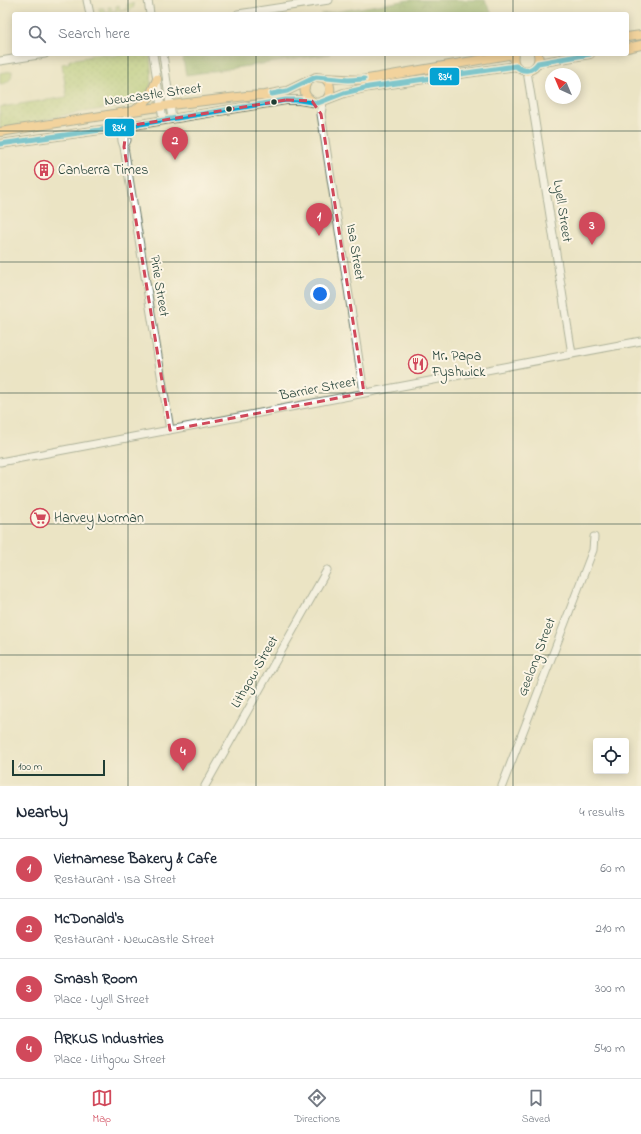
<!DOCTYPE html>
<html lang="en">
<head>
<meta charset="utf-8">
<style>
  :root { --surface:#fff; --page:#f6f6f7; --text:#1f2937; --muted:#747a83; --line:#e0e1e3; --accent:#d1495b }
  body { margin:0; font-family:"Indie Flower",sans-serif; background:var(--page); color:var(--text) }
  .controls { position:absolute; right:12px; bottom:12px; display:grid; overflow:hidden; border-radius:4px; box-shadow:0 2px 10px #0003 }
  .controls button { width:36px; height:36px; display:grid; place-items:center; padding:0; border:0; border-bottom:1px solid var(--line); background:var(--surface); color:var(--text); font:20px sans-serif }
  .compass { position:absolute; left:545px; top:68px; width:36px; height:36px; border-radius:50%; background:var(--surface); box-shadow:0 2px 10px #0003; rotate:316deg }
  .scale { position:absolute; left:12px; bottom:10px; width:93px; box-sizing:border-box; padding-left:4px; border:2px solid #1f3d34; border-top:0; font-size:11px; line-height:14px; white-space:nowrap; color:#1f3d34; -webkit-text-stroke:3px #fcf5e5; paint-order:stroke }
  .you { position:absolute; left:320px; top:294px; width:14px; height:14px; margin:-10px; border:3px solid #fff; border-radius:50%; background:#1a73e8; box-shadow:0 0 0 6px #1a73e833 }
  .badge { display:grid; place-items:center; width:26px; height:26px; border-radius:50%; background:var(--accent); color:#fff; font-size:13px; font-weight:700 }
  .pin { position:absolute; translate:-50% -33px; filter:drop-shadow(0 1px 2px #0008) }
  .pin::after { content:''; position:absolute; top:21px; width:14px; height:12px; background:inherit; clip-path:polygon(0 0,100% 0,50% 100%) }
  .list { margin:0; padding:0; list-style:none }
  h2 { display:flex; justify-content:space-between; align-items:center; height:52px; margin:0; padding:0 16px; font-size:17px }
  h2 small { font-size:13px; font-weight:400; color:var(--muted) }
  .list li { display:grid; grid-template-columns:26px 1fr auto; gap:12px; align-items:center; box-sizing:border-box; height:60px; padding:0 16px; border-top:1px solid var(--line) }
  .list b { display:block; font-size:15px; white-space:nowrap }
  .list p { margin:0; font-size:13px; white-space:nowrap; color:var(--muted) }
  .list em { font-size:13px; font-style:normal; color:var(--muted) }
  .icon { flex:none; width:22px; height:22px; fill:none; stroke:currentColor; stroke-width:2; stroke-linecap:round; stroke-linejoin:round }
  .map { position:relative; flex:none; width:641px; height:786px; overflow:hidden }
  .search { position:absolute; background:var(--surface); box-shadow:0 2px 10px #0003; left:12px; right:12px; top:12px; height:44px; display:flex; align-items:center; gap:10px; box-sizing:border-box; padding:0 14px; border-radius:4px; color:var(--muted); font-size:15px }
  .sheet { height:292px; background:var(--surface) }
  nav { display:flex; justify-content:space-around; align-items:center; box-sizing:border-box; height:56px; border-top:1px solid var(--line); background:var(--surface); font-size:11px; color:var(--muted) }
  nav a { display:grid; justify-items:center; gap:2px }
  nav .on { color:var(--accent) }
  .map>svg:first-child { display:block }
  .grass { fill:url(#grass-dots); stroke:#648250 }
  .forest { fill:url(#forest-crowns); stroke:#53744a }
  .green { fill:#aac76d; stroke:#648250 }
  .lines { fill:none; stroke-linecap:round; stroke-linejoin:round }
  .minor-casing { stroke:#676; stroke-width:9 }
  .major-casing { stroke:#676; stroke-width:10 }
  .minor { stroke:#fff; stroke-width:7 }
  .major { stroke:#fabe6e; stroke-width:8 }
  .bus-1-casing { stroke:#fcf5e5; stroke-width:8 }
  .bus-1 { stroke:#05a3d3; stroke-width:5 }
  .marked { fill:none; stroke:#d1495b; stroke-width:3; stroke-dasharray:8 5; stroke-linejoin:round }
  .grid { fill:none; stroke:#1f3d34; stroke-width:1; stroke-opacity:0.55 }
  .bus-dot { fill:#1f3d34; stroke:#fcf5e5; stroke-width:1.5 }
  .labels { text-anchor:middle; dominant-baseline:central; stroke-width:4; stroke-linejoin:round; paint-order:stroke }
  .street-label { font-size:14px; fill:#1f3d34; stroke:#fcf5e5 }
  .poi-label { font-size:14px; fill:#1f3d34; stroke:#fcf5e5; text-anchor:start }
  .line-badge { stroke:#fcf5e5; stroke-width:1.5 }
  .badge-label { font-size:11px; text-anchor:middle; font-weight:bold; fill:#fff }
</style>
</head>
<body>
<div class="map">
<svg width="641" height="786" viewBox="0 0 641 786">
  <defs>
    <pattern id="grass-dots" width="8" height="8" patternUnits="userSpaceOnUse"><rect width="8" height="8" fill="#aac76d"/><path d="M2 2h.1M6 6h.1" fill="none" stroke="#8aa35a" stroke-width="1.8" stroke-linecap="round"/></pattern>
    <pattern id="forest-crowns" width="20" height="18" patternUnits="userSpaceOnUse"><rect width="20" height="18" fill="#87ac60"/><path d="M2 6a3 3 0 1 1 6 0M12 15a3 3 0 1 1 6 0" fill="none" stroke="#6e8d50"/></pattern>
  </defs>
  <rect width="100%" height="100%" fill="#fcf5e5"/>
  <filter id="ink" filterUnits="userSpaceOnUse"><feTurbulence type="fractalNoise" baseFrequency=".025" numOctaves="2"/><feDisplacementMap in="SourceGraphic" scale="8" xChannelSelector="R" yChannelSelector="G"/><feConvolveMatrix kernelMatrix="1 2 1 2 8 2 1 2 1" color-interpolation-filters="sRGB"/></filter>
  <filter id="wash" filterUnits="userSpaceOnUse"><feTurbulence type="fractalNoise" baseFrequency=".012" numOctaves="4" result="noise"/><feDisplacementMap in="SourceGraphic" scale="16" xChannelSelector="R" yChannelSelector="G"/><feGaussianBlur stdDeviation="0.9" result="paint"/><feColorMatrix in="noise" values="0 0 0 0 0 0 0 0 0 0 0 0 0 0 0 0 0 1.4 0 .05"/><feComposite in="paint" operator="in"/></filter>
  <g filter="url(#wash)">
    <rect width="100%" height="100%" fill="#ebe4c4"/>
    <!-- grass -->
    <path class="grass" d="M 133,3 L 134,7 L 131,10 L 100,14 L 99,8 L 104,8 L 104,13 L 109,12 L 108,7 L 111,7 L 112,11 L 116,11 L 116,6 L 119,5 L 120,10 L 127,9 L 127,4 Z
      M 93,54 L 108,54 L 109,56 L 125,54 L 150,54 C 151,74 157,97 133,104 L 70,114 L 37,122 L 0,129 L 0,107 L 67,97 L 62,64 L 69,63 L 69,60 L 88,57 Z"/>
    <!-- forest -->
    <path class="forest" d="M 410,0 L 485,0 L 492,14 L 321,14 Z
      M 182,54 L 330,54 L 186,75 Z"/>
    <!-- green -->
    <path class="green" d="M 12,71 C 12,79 8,84 0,84 L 0,73 Z"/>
  </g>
  <g filter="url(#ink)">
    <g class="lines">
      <defs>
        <path id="minor" d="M 87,0 L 90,14
          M 148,0 L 150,14
          M 238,14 L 329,0
          M 153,54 L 163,120
          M 163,54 L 172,119
          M 0,61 L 45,54
          M 527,71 L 572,354
          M 323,102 L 321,114 L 364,393
          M 132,111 C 122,122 118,133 124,147 L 170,430
          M 107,115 L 112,118 L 126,131 L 127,140 L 124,147
          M 0,462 L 641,341
          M 205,786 L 327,570
          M 502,786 L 593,550 L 594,537"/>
        <path id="major" d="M 627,37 L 641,35
          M 627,48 L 641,45
          M 514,54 C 512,64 517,70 527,71 C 536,69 540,63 538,54
          M 538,63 L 590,54
          M 324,78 C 332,84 332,92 326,100
          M 308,81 C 302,89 304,96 312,101
          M 135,110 L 149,98 L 157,79
          M 0,132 L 171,105 L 246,96 L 265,95 L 287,91 L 316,77 L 324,78 L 362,80 L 514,54
          M 0,144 L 122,127 L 286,100 L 299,100 L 318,103 L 344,93 L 369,87 L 516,66"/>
      </defs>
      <!-- minor casing -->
      <use href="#minor" class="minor-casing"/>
      <!-- major casing -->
      <use href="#major" class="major-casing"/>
      <!-- minor -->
      <use href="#minor" class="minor"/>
      <!-- major -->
      <use href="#major" class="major"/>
      <defs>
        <path id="bus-1" d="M 272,94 L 287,91 L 316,77 L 348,80 L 364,79
          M 0,144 L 122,127 L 286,100 L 299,100 L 318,103 L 344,93 L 369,87 L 516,66 C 524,73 532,71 538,63 L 590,54"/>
      </defs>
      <!-- bus-1 casing -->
      <use href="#bus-1" class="bus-1-casing"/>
      <!-- bus-1 -->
      <use href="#bus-1" class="bus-1"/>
    </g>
  </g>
  <!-- marked area -->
  <path d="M0 0H641V786H0ZM 286,100 L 312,101 L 321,114 L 364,393 L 170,430 L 124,147 L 126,131 L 122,127 Z" fill="#ebe4c4" fill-opacity=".55" fill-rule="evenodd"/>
  <path class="marked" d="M 286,100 L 312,101 L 321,114 L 364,393 L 170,430 L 124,147 L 126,131 L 122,127 Z"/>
  <!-- grid -->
  <path class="grid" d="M 128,0 L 128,14M 256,0 L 256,14M 385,0 L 385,14M 513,0 L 513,14M 128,54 L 128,786M 256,54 L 256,786M 385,54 L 385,786M 513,54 L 513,786M 0,131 L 641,131M 0,262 L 641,262M 0,393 L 641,393M 0,524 L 641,524M 0,655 L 641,655"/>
  <!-- icons -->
  <defs>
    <symbol id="building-ring" viewBox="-11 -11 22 22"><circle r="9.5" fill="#fcf5e5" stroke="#d1495b" stroke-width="1.5"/><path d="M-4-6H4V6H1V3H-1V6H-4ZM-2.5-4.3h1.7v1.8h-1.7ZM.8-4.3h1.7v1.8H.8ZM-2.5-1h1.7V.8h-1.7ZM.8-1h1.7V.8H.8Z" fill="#d1495b"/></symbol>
    <symbol id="restaurant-ring" viewBox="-11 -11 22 22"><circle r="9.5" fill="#fcf5e5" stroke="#d1495b" stroke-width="1.5"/><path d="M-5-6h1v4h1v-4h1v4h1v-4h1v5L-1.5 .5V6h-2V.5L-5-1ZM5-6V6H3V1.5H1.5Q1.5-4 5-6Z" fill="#d1495b"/></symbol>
    <symbol id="supermarket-ring" viewBox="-11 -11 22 22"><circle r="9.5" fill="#fcf5e5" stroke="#d1495b" stroke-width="1.5"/><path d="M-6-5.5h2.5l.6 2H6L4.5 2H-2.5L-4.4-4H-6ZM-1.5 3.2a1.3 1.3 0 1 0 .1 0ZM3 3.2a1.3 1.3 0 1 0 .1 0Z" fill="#d1495b"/></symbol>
  </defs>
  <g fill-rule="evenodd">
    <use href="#building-ring" x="33" y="159" width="22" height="22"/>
    <use href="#restaurant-ring" x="407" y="353" width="22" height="22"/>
    <use href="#supermarket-ring" x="29" y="507" width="22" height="22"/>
  </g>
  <!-- markers -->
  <g class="bus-dot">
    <circle cx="274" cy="102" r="3.5"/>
    <circle cx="229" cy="109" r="3.5"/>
  </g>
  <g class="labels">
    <!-- street labels -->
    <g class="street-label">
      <text transform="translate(153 95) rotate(-8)">Newcastle Street</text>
      <text transform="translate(562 211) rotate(81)">Lyell Street</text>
      <text transform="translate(355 252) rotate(81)">Isa Street</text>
      <text transform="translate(159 286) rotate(81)">Pirie Street</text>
      <text transform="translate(318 389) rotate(-11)">Barrier Street</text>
      <text transform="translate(537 657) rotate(-69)">Geelong Street</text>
      <text transform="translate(255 672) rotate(-60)">Lithgow Street</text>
    </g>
    <!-- poi labels -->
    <g class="poi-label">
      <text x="58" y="170">Canberra Times</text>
      <text x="432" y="356">Mr. Papa<tspan x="432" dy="16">Fyshwick</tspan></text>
      <text x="54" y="518">Harvey Norman</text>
    </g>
  </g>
  <g class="line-badge">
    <rect x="429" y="67" width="31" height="19" rx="4" fill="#05a3d3"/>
    <rect x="104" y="118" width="31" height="19" rx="4" fill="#05a3d3"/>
  </g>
  <g class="badge-label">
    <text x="445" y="80">834</text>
    <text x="119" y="131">834</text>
  </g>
</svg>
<div class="controls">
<button><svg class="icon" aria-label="locate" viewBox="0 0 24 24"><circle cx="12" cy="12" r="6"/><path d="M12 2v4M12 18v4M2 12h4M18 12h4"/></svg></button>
</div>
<svg class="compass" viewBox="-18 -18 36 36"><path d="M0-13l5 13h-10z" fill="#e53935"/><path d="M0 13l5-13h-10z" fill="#747a83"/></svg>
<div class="scale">100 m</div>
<div class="you"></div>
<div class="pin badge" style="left:319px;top:236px">1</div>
<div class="pin badge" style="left:175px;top:160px">2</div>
<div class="pin badge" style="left:592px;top:245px">3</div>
<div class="pin badge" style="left:183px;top:771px">4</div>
<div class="search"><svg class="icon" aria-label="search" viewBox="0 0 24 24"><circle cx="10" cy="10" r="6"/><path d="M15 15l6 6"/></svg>Search here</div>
</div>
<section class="sheet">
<h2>Nearby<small>4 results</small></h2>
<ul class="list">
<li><span class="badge">1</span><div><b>Vietnamese Bakery &amp; Cafe</b><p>Restaurant · Isa Street</p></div><em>60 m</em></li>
<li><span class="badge">2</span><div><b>McDonald's</b><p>Restaurant · Newcastle Street</p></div><em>210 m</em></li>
<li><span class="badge">3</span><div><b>Smash Room</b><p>Place · Lyell Street</p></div><em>300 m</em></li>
<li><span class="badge">4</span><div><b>ARKUS Industries</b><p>Place · Lithgow Street</p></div><em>540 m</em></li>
</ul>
</section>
<nav>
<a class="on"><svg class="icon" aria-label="map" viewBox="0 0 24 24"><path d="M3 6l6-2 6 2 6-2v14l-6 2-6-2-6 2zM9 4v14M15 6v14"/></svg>Map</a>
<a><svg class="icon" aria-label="directions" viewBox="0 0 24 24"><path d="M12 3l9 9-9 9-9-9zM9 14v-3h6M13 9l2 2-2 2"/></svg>Directions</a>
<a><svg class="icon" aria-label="saved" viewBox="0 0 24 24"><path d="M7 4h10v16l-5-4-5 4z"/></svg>Saved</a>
</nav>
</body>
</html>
